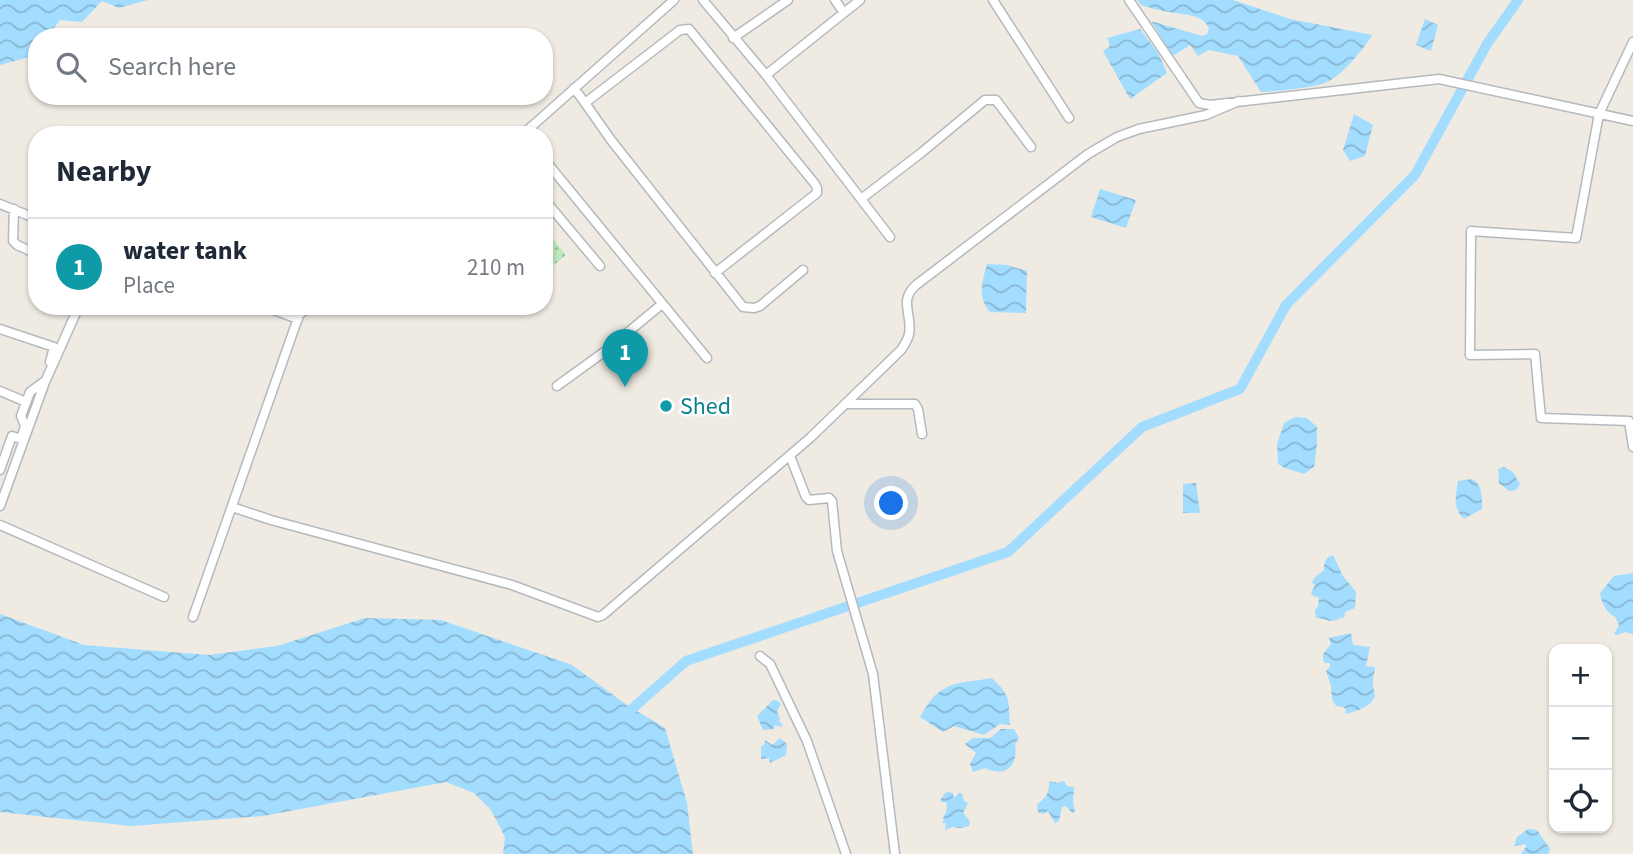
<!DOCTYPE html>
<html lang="en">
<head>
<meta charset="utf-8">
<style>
  :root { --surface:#fff; --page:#f6f6f7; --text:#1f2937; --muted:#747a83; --line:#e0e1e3; --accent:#fb211c }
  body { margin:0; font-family:"Source Sans 3",sans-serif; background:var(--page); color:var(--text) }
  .controls { position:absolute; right:21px; bottom:21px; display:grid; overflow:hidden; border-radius:14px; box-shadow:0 2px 5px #0004 }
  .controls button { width:63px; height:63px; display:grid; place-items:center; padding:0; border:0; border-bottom:2px solid var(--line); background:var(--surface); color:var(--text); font:35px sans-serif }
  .you { position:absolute; left:892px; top:504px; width:24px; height:24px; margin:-18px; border:5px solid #fff; border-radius:50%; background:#1a73e8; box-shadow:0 0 0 10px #1a73e833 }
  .badge { display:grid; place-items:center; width:46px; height:46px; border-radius:50%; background:var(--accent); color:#fff; font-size:23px; font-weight:700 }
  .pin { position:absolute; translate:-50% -58px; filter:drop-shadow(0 2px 4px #0008) }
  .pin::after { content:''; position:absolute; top:37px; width:24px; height:21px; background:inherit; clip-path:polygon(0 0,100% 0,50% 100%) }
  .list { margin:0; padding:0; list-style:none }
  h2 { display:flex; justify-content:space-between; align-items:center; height:91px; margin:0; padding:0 28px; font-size:30px }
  h2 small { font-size:23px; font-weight:400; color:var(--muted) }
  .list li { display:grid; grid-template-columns:46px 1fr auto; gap:21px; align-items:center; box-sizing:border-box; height:98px; padding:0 28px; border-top:2px solid var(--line) }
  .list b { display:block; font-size:26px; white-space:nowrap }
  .list p { margin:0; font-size:23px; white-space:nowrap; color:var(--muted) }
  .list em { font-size:23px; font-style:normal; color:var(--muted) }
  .icon { flex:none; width:38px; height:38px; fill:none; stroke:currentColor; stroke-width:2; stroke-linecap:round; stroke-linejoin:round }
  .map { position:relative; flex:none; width:1633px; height:854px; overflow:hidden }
  .search { position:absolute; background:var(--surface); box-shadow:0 2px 5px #0004; left:28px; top:28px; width:525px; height:77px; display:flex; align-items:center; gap:18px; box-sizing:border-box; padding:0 24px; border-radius:28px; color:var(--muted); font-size:26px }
  .panel { position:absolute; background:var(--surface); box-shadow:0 2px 5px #0004; left:28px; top:126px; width:525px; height:189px; border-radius:28px }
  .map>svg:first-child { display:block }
  .park { fill:url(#park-dots) }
  .water { fill:url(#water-waves) }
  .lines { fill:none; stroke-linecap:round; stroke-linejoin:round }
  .canal { stroke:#a2dcff; stroke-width:10 }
  .minor-casing { stroke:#b5b9be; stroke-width:11 }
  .minor { stroke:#fff; stroke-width:8 }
  .culture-dot { fill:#0f9aa8; stroke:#fff; stroke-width:2.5 }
  .labels { text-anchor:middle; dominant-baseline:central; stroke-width:5; stroke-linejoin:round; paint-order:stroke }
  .culture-label { font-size:24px; fill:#0d838f; stroke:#fff; text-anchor:start }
</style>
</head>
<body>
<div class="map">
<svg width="1633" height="854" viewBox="0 0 1633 854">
  <defs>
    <pattern id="park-dots" width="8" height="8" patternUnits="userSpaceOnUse" patternTransform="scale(1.75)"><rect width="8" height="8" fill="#bee9bc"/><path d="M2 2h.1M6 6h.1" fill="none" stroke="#9dc09c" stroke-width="1.8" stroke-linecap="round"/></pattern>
    <pattern id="water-waves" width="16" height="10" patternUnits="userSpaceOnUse" patternTransform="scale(1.75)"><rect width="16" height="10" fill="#a2dcff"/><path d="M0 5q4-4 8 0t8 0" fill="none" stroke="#87b6d2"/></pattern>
  </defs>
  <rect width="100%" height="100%" fill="#efebe2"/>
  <!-- park -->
  <path class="park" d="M 544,228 L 566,255 L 544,273 Z"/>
  <!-- water -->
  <path class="water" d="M 0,0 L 148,0 L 119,8 L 102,1 L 82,22 L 60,20 L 47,37 L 37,37 L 37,50 L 33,56 L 0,65 Z
    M 1137,0 L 1233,0 L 1290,19 L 1372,35 C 1364,49 1345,71 1331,80 C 1319,88 1277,91 1261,92 L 1238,56 L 1209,50 L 1198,56 L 1190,45 L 1173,56 L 1151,21 L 1202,36 L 1207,34 L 1209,28 C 1202,13 1182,15 1169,12 C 1159,10 1150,8 1141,5 Z
    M 1425,19 L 1438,25 L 1431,51 L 1416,45 Z
    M 1140,29 L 1158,53 L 1167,73 L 1130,99 L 1103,51 L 1110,46 L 1107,38 Z
    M 1354,114 L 1373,125 L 1365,156 L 1350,161 L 1343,150 Z
    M 1100,189 L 1136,200 L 1126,228 L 1091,217 Z
    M 987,264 L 1007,265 L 1027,271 L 1026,313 L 990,312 C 977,297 982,282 987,264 Z
    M 1295,417 L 1307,418 L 1317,427 L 1317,445 L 1314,467 L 1304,474 L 1285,468 L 1278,464 L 1277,444 L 1284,423 Z
    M 1504,467 L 1513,472 L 1520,484 L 1516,490 L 1509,491 L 1499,483 L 1498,469 Z
    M 1472,479 C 1483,485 1482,497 1482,509 L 1464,519 C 1452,508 1456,495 1458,481 Z
    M 1196,483 L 1200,513 L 1183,513 L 1183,484 Z
    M 1333,555 L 1343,576 L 1356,592 L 1355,608 L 1345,612 L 1344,619 L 1342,617 C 1329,625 1328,618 1316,618 L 1315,610 L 1318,607 L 1319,597 L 1313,596 L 1311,593 L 1315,585 L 1312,583 L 1314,578 L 1324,570 L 1324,564 L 1327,558 Z
    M 1633,573 L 1633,634 L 1625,632 L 1617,635 L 1614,634 L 1619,625 L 1615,617 C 1607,613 1601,603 1600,593 L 1614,576 Z
    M 0,614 L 84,645 L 209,655 L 277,646 L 365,618 L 441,620 L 572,665 L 627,705 L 665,728 L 687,803 L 693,854 L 503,854 L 505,837 L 491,810 L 474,793 L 446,782 L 263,816 L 131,826 L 0,812 Z
    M 1351,633 L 1353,645 L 1370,647 L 1366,666 L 1375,667 C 1375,673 1372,679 1373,685 C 1373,688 1375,693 1375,696 C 1372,707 1354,712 1345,714 L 1346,709 L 1343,707 L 1336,706 L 1332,699 L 1331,686 L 1326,671 L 1330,667 L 1330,663 L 1325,663 L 1323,660 L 1323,654 L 1331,644 L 1329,638 Z
    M 992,678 C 1012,697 1008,700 1010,725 L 1000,724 L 984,735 L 954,726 L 943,732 L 920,717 C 926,707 932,696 942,690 C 955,681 977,681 992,678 Z
    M 773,700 L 778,701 L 781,704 L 777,711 L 780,719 L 779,721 L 783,725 L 781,727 L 775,725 L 773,729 L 763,730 L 757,716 Z
    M 1001,729 L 1014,729 L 1019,738 L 1015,744 C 1019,766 1005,778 985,768 L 973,772 L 970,764 L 976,753 L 965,744 L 973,738 L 990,738 Z
    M 780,738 L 787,744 L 786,755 L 770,763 L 769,758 L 761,759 L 761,746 L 764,745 L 765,740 L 772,745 Z
    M 1049,781 L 1058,783 L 1064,781 L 1067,786 L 1074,787 L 1073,802 L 1075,810 L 1073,814 L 1066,806 L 1062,807 L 1059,821 L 1055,823 L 1048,811 L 1043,814 L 1038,812 L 1037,804 C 1046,799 1050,791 1049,781 Z
    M 948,792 L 953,793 L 953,796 L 955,797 L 959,793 L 962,794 L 964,801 L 968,803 L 963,813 L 970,821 L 969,826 L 961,828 L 952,827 L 945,830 L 946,823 L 942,823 L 944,820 L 943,818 L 946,812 L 947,803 L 940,801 L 945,793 Z
    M 1528,829 L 1537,830 L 1550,849 L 1548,854 L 1521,854 L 1526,847 L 1526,844 L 1514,846 L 1517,837 Z"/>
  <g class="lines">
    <!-- canal -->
    <path class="canal" d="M 622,716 L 633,708 L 686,661 L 1008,552 L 1142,427 L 1240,389 L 1286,305 L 1415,175 L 1487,44 L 1518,0"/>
    <defs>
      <path id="minor" d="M 703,0 L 766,75 L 890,237
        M 835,0 L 844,13
        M 993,0 L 1069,118
        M 1129,0 L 1199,103 L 1210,105 L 1439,79 L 1633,121
        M 733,38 L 788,0
        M 1633,42 L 1599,114 L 1576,238 L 1471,231 L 1470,355 L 1535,354 L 1541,418 L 1629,421 L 1633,447
        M 766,75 L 860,0
        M 574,88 L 585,103 L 680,30 L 689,29 L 815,184 L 817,188 L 817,193 L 715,273
        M 585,103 L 611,140 L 743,307 L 754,308 L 760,306 L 803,270
        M 522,135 L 674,0
        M 544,159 L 707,358
        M 544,199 L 600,266
        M 861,199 L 921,153 L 985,100 L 996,100 L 1031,147
        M 0,204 L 37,219
        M 14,209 L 13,241 L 17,245 L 37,254
        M 263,306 L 298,319
        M 0,329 L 54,347 L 50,362
        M 557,386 L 604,352 L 662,304
        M 0,391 L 26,402
        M 845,404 L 915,404 L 918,409 L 922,434
        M 790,456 L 806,497 L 809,500 L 829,498 L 832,501 L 837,551 L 873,674 L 895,854
        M 0,470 L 12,436 L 21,439 L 25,426 L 21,416 L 30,392 L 45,381
        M 0,506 L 45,382 L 79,306
        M 232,507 L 271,520 L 512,585 L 598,617 L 603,615 L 810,438 L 901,350 C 904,345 908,340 909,334 C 913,315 898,301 916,285 L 1088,154 L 1117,137 L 1139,129 L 1206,115 L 1239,101
        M 0,525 L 164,597
        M 193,617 L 299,315 L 310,306
        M 760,656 L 770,664 L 807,741 L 846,854"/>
    </defs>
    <!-- minor casing -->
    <use href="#minor" class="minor-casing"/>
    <!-- minor -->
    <use href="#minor" class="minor"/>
  </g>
  <!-- markers -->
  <circle class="culture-dot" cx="666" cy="406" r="7"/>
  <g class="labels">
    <!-- culture labels -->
    <g class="culture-label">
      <text x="680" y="406">Shed</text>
    </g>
  </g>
</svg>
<div class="controls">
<button>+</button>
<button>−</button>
<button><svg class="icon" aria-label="locate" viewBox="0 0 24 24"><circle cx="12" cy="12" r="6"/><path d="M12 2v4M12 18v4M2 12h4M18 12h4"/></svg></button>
</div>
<div class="you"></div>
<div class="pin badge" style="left:625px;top:387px;background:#0f9aa8">1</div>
<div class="search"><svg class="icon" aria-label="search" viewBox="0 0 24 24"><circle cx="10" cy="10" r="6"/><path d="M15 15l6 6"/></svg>Search here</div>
<section class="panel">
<h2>Nearby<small></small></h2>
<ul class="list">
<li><span class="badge" style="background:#0f9aa8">1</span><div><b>water tank</b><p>Place</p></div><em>210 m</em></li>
</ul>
</section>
</div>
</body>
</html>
